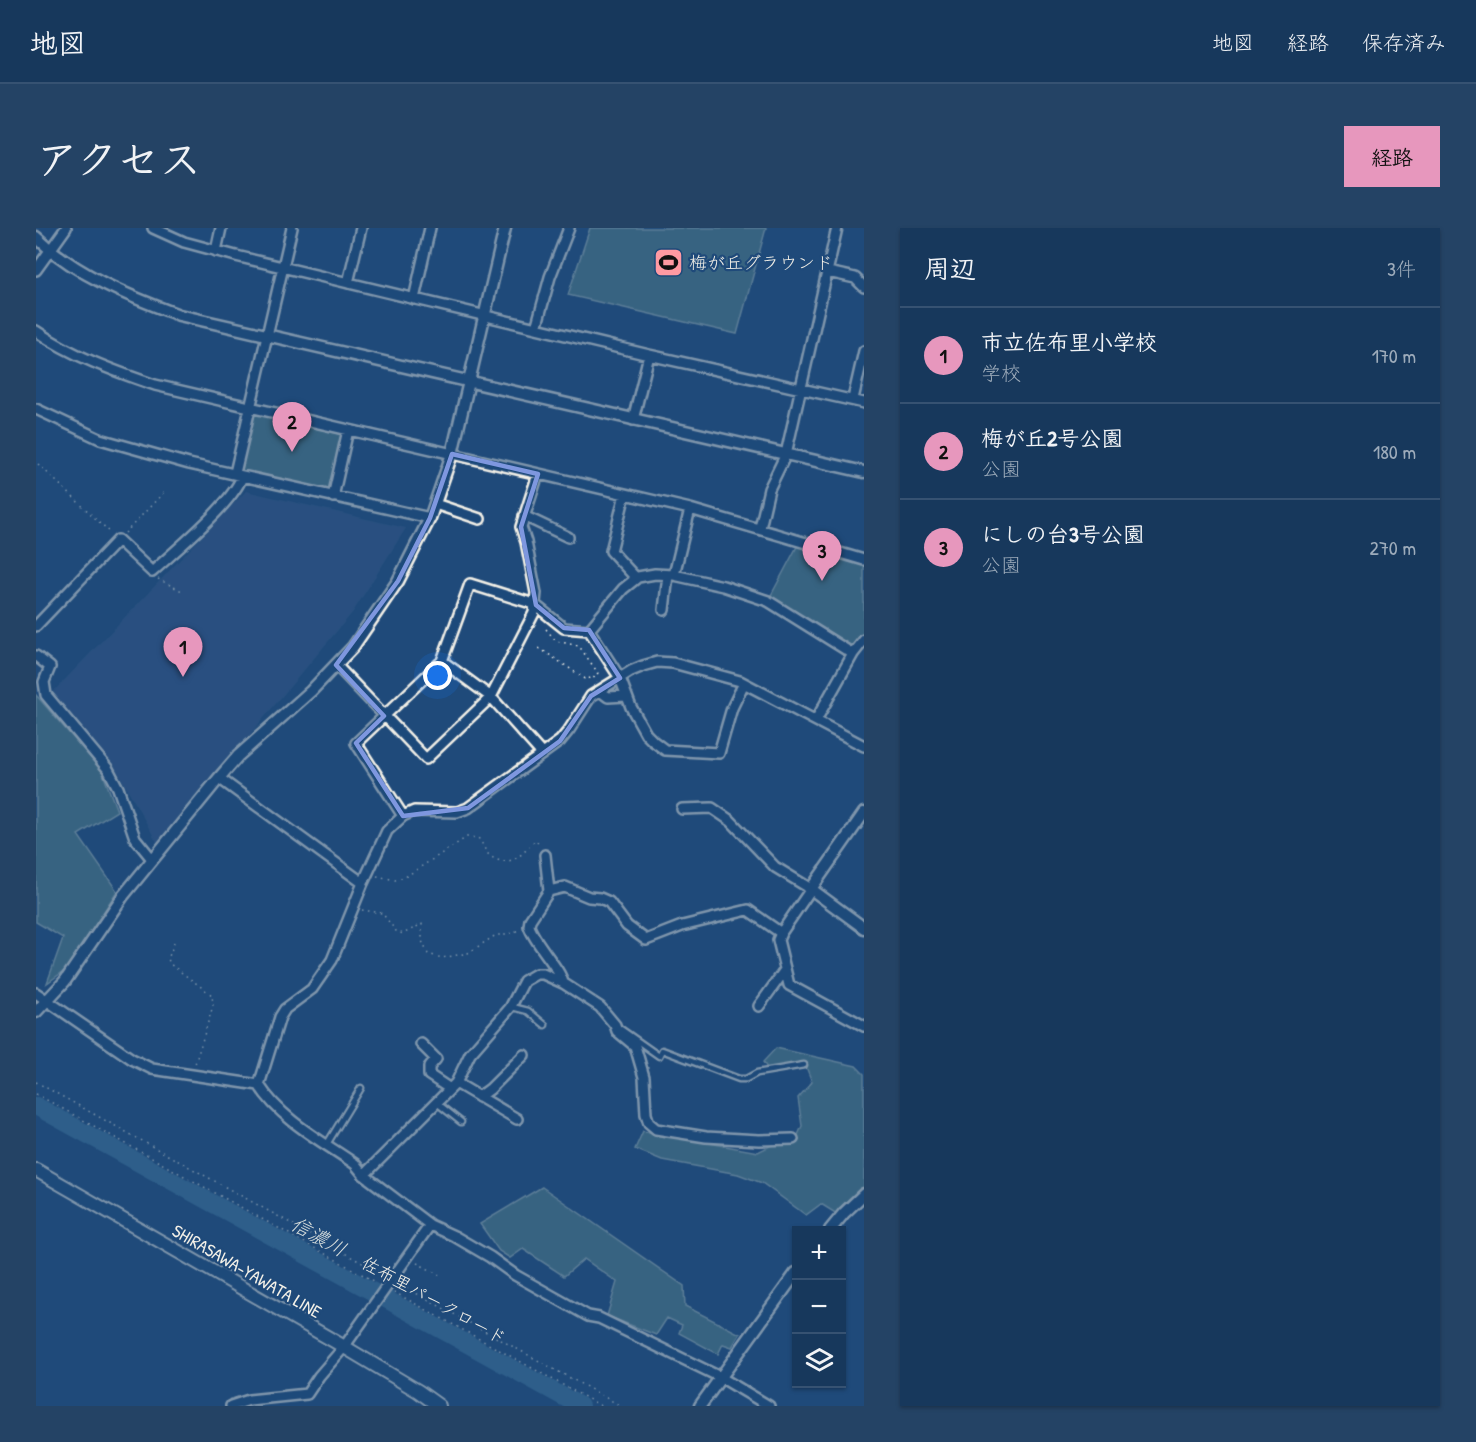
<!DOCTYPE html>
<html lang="ja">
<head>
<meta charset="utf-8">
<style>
  :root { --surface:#17385c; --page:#244365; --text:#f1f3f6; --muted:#9eacbb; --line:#365272; --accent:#e797bd }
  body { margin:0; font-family:"Patrick Hand","Klee One",sans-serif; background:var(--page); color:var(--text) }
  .controls { position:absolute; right:18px; bottom:18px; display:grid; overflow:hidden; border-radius:0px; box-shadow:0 2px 4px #0004 }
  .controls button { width:54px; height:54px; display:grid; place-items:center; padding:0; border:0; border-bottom:2px solid var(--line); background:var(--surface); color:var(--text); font:30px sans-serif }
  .you { position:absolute; left:402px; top:448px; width:21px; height:21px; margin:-15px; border:4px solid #fff; border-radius:50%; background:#1a73e8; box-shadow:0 0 0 9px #1a73e833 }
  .badge { display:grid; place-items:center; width:39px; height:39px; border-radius:50%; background:var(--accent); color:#111; font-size:20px; font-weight:700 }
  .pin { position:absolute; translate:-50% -50px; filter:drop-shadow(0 2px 3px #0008) }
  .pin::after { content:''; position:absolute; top:32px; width:21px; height:18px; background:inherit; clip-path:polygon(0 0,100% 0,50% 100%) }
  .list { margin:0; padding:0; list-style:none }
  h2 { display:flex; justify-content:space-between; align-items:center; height:78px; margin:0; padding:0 24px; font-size:26px }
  h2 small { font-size:20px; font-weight:400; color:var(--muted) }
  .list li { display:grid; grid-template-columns:39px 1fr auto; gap:18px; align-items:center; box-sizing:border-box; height:96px; padding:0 24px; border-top:2px solid var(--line) }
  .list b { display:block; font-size:22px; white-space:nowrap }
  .list p { margin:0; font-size:20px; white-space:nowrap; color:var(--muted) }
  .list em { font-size:20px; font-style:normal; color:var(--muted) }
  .icon { flex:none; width:33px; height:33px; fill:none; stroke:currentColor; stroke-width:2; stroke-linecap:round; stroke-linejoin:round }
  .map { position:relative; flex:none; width:828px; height:1178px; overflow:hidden; border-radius:0px }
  header { display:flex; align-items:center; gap:36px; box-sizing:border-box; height:84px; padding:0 30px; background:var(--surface); border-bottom:2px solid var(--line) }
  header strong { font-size:28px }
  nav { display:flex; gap:33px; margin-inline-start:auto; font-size:21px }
  .intro { display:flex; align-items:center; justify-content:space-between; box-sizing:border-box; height:144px; padding:0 36px }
  h1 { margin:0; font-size:42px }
  .button { padding:15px 27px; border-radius:0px; background:var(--accent); color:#111; font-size:21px; font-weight:700 }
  main { display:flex; gap:36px; padding:0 36px }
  aside { flex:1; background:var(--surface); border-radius:0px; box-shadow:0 2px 4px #0004 }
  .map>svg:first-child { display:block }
  .built { fill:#355787 }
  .green { fill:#56828b; stroke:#a5baba; stroke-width:1.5 }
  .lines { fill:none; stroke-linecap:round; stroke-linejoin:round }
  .river { stroke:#41769e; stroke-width:18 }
  .service-casing { stroke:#f4f1e8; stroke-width:9 }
  .minor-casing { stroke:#f4f1e8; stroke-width:14 }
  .tertiary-casing { stroke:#f4f1e8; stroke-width:15 }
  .secondary-casing { stroke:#f4f1e8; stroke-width:16 }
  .path { stroke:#f4f1e8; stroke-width:1.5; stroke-dasharray:1.5 4.5; stroke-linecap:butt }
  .service { stroke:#1f4a7a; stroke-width:4.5 }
  .minor { stroke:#1f4a7a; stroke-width:9 }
  .tertiary { stroke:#1f4a7a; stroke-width:10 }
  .secondary { stroke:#1f4a7a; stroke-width:12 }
  .marked { fill:none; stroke:#7e97df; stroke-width:4.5; stroke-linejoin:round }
  .labels { text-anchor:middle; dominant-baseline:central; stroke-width:4.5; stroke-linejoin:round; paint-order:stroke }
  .poi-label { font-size:18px; fill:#f4f1e8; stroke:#1f4a7a; text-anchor:start }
  .street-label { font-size:18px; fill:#f4f1e8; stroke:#1f4a7a }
  .water-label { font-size:20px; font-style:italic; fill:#d9dfdd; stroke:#1f4a7a }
</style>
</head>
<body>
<header>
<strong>地図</strong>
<nav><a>地図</a><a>経路</a><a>保存済み</a></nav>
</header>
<div class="intro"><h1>アクセス</h1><a class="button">経路</a></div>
<main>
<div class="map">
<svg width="828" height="1178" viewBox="0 0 828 1178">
  <rect width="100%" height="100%" fill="#1f4a7a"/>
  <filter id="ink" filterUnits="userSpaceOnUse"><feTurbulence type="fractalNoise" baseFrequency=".0167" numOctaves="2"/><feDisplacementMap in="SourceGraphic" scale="12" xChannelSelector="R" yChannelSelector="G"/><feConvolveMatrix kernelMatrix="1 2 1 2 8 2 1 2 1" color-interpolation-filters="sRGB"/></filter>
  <g filter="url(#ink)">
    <!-- built -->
    <path class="built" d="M 210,263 L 370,300 L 317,384 L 122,616 L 83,546 L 16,465 Z"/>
    <!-- green -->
    <path class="green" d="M 554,0 L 730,0 L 701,106 L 532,67 Z
      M 221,186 L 304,206 L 307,209 L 296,260 L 292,263 L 207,243 L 204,238 L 216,189 Z
      M 764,313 L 828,332 L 828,412 L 817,426 L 732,373 Z
      M 0,467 L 66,543 L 81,583 L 42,607 L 81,663 L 31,741 L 11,755 L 27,710 L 0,694 Z
      M 740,820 L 820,838 L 828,846 L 828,960 L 801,986 L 785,976 L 770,987 L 726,955 L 702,946 L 626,932 L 599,921 L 607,903 L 722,924 L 740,915 L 759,914 L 766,898 L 762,870 L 776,854 L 769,836 L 733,843 L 727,834 Z
      M 506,959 L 648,1058 L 649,1078 L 704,1106 L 696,1119 L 687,1116 L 682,1126 L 643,1105 L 646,1097 L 631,1090 L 620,1107 L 571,1088 L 581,1054 L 548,1031 L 528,1048 L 487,1021 L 474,1030 L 463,1023 L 444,996 Z"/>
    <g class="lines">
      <!-- river -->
      <path class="river" d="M 0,878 L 544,1178"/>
      <defs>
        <path id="service" d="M 476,779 L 492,783 L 509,797
          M 579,797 L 623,828 L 626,822 L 703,851 L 710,851 L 721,845 L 768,837
          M 401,875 L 425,894
          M 291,916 L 325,860"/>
        <path id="minor" d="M 117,0 L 148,14 L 200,28 L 613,127 L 828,175
          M 180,23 L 185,0
          M 0,42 L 30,0
          M 792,44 L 819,50 L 828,59
          M 312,55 L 325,0
          M 378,71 L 394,0
          M 500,100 L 514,49 L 533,0
          M 0,103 C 36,128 78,143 119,157 L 654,281 L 828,332
          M 817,171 L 828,123
          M 0,181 L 64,211 L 153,236 L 394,290
          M 597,192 L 613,127
          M 199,245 L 256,0
          M 589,266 L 575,323 L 600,350
          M 297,269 L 312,202
          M 399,276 L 444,291
          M 488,288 L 532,309
          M 724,300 L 733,261 L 750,226 L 801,0
          M 638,347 L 654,281
          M 628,382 L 632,347
          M 0,398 L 82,312 L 116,344 C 140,322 194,278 206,249
          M 0,428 L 14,439 L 8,454 L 10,467 L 72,541 L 82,560 L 99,610 L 116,631
          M 406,433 L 455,469 L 506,526
          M 300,437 L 390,531 L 455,469 L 498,385 L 500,365 L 490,314 L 485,299 L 502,246
          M 708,455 L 696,480 L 683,525 L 629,522 L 617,513 L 610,506 L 595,479 L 584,450 L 553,402 L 587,361 L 602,349 L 619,346 L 638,347 L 687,358 L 732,373 L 817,426
          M 564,463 L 572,469 L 590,468
          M 780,492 L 817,426 L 828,412
          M 183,550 L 327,655
          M 646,581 L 676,580 L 695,593 L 739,639 L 775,661 L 745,705 L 742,712 L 753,757 L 828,798
          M 367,588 L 320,515 L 406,433 L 434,356 L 498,376 L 528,400 L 553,402
          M 509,627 L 513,663
          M 527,755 L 564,779 L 579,797 L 581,803 L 599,818 L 608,849 L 610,886 L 613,895 L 620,901 L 670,909 L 723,912 L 757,911
          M 0,765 L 96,831 L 116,841 L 223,857
          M 723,778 L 749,742
          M 385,816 L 400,831 L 393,839 L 393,847 L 414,861
          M 420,855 L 481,891
          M 443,869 L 454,861 L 488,827
          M 328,947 L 420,855 L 434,826 L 474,780 L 488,753 L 500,746 L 507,746 L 527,755 C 524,740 499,716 493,698 L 494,692 L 513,663 L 529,659 L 553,669 L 564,670 L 573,674 L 591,698 L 610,712 L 646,698 L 712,682 L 745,705
          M 195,1178 L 213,1172 L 271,1166 L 283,1148 L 308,1119 L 394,997
          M 733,1178 L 684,1149 L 563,1090 L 552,1088 L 479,1047 L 454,1029 L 418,1008 L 394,997 L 328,947 L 319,936 C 286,913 245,892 223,857 L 244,789 L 249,781 L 276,761 L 296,732 L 327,655 L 351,603 L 367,588 L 378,583 L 421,584 L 432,580 L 524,513 L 533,502 L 555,468 L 595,443 L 607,438 L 621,434 L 637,435 L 704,453 L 828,518"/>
        <path id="tertiary" d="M 0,9 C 40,47 92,68 143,87 L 828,244
          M 828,585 L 775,661 L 828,700
          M 0,784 L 29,753 L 87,668 L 183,550 L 202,528 L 275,463 L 317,419 L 362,353 L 394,290 L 416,226 L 469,0
          M 794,1002 L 808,985 L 828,966
          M 664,1178 L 760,1045"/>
        <path id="secondary" d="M 0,942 L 305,1117 L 382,1163 L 403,1178"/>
      </defs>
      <!-- service casing -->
      <use href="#service" class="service-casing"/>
      <!-- minor casing -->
      <use href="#minor" class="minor-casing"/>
      <!-- tertiary casing -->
      <use href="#tertiary" class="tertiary-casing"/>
      <!-- secondary casing -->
      <use href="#secondary" class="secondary-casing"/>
      <!-- path -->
      <path class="path" d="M 2,236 L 76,306
        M 89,305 L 130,262
        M 122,351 L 146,363
        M 510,401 L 520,413 L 543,418 L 562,445 L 558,448
        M 503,420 L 551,452 L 557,448 L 561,454
        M 341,648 L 359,652 L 369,649 L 431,609 L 442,610 C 447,615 448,622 453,627 C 473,643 488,625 499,612 L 505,618
        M 326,682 L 346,685 L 360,703 L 367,706 L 386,696 L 386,713 L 392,726 L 406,730 L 432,725 L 460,707 L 469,707 L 483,702
        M 138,715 L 132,731 L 134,736 L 176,767 L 177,778 L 159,836
        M 0,854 L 348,1047
        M 0,866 L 340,1054
        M 381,1035 L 404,1047
        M 365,1057 L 585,1178
        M 358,1064 L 565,1178"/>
      <!-- service -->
      <use href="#service" class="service"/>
      <!-- minor -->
      <use href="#minor" class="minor"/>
      <!-- tertiary -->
      <use href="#tertiary" class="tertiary"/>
      <!-- secondary -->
      <use href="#secondary" class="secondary"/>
    </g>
  </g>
  <!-- marked area -->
  <path d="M0 0H828V1178H0ZM 416,226 L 502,246 L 485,299 L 500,377 L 528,400 L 553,402 L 584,450 L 555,468 L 524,513 L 432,580 L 367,588 L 320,515 L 348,488 L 300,437 L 362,353 L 394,290 Z" fill="#1f4a7a" fill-opacity=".55" fill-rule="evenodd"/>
  <path class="marked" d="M 416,226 L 502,246 L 485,299 L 500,377 L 528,400 L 553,402 L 584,450 L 555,468 L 524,513 L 432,580 L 367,588 L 320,515 L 348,488 L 300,437 L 362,353 L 394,290 Z"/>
  <!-- icons -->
  <defs>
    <symbol id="stadium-square" viewBox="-11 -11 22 22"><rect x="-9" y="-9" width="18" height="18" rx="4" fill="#ff9aa2" stroke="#1f4a7a"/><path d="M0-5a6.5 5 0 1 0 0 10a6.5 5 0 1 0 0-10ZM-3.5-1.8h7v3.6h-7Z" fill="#111"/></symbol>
  </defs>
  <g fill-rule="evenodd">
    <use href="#stadium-square" x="616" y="18" width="33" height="33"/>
  </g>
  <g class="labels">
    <!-- poi labels -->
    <g class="poi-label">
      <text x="653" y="34">梅が丘グラウンド</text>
    </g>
    <!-- street labels -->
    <g class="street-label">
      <text transform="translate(211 1043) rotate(30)">SHIRASAWA-YAWATA LINE</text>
      <text transform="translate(398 1072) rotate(29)">佐布里パークロード</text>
    </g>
    <!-- water labels -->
    <g class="water-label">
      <text transform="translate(283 1008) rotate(29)">信濃川</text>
    </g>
  </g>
</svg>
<div class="controls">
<button>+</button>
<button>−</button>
<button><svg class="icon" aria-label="layers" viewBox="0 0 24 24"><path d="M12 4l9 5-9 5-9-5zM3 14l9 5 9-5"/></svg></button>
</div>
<div class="you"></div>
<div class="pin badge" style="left:147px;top:449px">1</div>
<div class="pin badge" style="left:256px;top:224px">2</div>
<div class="pin badge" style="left:786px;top:353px">3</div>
</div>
<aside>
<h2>周辺<small>3件</small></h2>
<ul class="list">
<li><span class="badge">1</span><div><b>市立佐布里小学校</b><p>学校</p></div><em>170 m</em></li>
<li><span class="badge">2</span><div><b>梅が丘2号公園</b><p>公園</p></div><em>180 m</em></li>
<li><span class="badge">3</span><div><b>にしの台3号公園</b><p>公園</p></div><em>270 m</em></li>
</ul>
</aside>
</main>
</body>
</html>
